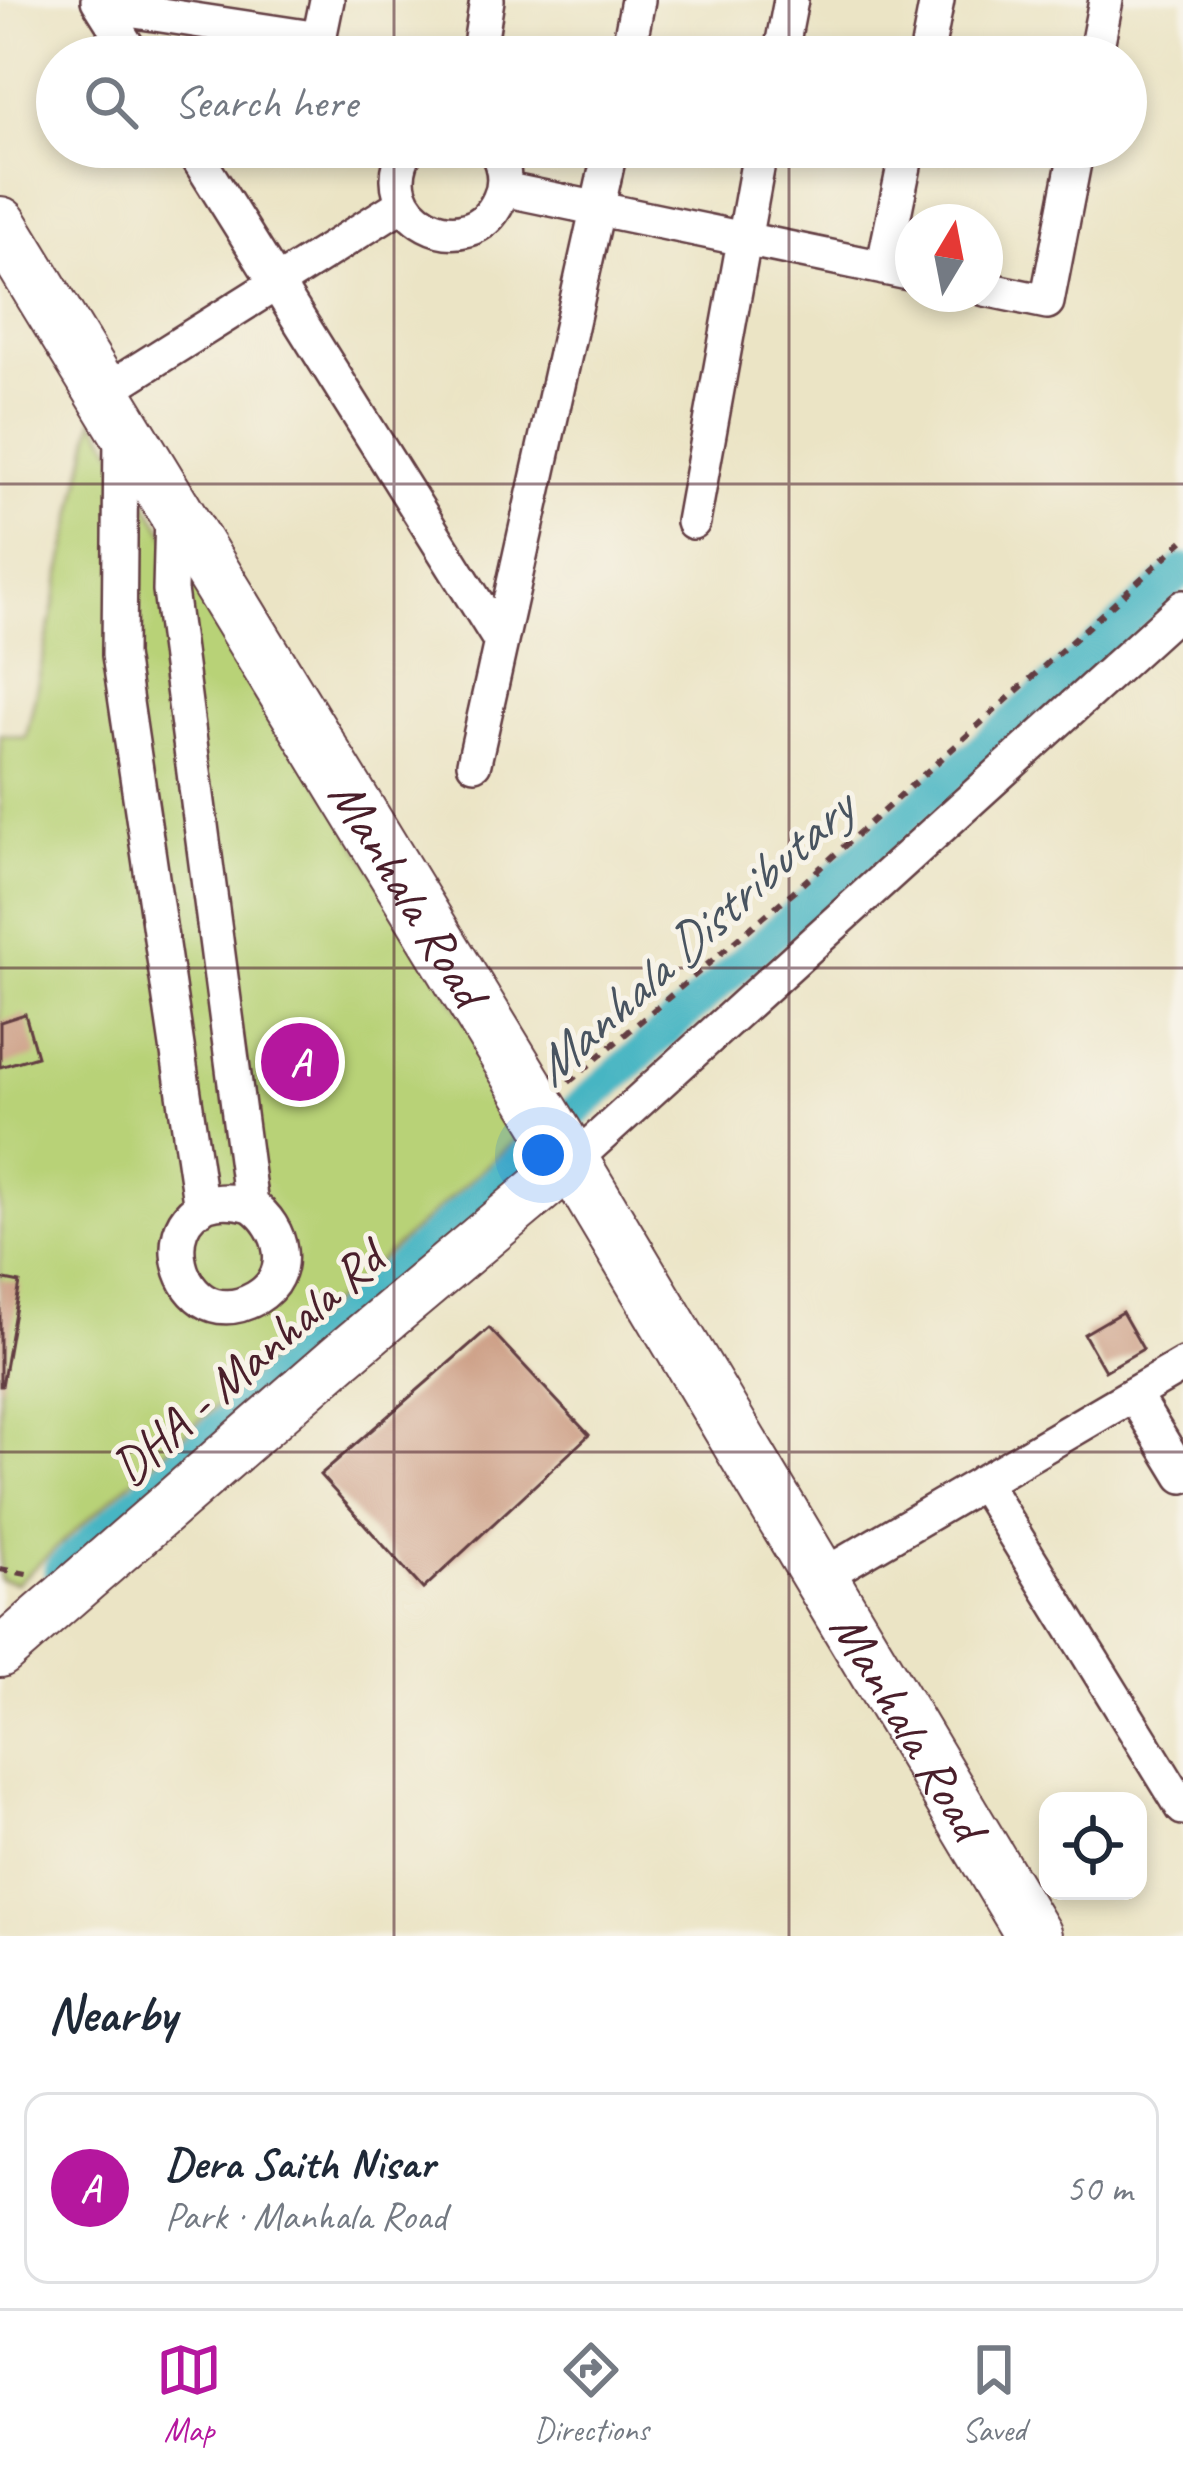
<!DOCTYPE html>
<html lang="en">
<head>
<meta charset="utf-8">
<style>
  :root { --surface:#fff; --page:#f6f6f7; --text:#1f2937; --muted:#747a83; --line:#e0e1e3; --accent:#b5179e }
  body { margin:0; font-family:Caveat,sans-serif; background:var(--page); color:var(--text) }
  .controls { position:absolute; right:36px; bottom:36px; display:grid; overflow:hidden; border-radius:24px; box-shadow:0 6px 18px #0003 }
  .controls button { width:108px; height:108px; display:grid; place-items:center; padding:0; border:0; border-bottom:3px solid var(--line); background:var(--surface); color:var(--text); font:60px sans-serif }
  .compass { position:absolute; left:895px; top:204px; width:108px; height:108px; border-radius:50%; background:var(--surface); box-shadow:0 6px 18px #0003; rotate:10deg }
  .you { position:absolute; left:543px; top:1155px; width:42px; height:42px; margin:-30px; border:9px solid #fff; border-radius:50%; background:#1a73e8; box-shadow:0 0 0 18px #1a73e833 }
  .badge { display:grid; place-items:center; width:78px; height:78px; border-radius:50%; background:var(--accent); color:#fff; font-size:39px; font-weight:700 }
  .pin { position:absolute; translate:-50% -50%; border:6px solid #fff; box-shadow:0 3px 12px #0006 }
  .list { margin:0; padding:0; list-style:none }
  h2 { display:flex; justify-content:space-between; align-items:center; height:156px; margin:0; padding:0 48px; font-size:51px }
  h2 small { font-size:39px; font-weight:400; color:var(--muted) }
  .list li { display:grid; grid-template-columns:78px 1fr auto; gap:36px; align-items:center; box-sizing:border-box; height:192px; margin:0 24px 24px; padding:0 24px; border:3px solid var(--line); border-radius:24px }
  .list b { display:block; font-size:45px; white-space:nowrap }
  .list p { margin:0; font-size:39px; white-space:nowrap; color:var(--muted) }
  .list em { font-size:39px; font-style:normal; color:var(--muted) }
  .icon { flex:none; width:66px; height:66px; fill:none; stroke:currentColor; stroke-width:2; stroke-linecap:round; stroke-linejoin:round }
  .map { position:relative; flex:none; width:1183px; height:1936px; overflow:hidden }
  .search { position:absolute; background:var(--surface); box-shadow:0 6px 18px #0003; left:36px; right:36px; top:36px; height:132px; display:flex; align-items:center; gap:30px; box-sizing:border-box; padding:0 42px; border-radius:66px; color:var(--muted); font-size:45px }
  .sheet { height:372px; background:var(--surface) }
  nav { display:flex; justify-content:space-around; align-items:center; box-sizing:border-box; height:168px; border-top:3px solid var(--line); background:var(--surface); font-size:33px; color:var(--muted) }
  nav a { display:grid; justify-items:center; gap:6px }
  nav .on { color:var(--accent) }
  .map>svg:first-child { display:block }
  .green { fill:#b8d277; stroke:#817851; stroke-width:3 }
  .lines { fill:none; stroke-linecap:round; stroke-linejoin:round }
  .canal { stroke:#47b5c3; stroke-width:33 }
  .building { fill:#ca9a80 }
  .minor-casing { stroke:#623d42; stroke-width:38 }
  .secondary-casing { stroke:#623d42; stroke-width:52 }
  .primary-casing { stroke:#623d42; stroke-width:58 }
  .path { stroke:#623d42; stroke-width:6; stroke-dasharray:9 9; stroke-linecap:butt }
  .minor { stroke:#fff; stroke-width:33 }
  .secondary { stroke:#fff; stroke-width:48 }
  .primary { stroke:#fff; stroke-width:54 }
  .grid { fill:none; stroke:#4a1f2b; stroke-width:3; stroke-opacity:0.55 }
  .labels { text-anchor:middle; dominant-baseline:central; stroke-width:10; stroke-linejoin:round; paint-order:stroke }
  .street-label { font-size:51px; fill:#4a1f2b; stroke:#f7f3e8 }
  .water-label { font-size:54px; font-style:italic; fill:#495460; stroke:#f7f3e8 }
</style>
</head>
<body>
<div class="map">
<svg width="1183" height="1936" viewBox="0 0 1183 1936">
  <rect width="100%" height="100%" fill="#f7f3e8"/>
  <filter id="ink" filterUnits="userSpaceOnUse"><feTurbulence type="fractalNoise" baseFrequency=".00833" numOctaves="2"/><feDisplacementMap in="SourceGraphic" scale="24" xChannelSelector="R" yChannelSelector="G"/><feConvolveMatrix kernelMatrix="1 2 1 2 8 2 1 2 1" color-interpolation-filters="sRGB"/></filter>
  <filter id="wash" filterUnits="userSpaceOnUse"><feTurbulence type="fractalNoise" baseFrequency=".004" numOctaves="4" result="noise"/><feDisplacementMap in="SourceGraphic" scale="48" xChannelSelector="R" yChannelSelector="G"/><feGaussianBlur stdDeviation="2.7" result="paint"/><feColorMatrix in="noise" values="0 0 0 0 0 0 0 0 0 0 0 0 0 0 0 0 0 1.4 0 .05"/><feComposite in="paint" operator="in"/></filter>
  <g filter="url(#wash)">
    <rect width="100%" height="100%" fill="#ebe4c5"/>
    <!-- green -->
    <path class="green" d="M 94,418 L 531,1126 L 17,1583 L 0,1580 L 0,734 L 26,738 Z"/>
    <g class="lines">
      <!-- canal -->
      <path class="canal" d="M 60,1570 L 1183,570"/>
    </g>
    <g id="blocks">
      <!-- building -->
      <path class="building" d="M 25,1014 L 37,1056 L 0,1067 L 0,1022 Z
        M 0,1279 L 20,1283 L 2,1386 L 0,1386 Z
        M 1122,1312 L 1143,1349 L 1105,1371 L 1084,1334 Z
        M 489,1328 L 589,1435 L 423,1589 L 320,1475 Z"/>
    </g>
  </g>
  <g filter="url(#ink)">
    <use href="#blocks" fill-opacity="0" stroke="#623d42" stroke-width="3"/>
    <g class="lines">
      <defs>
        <path id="minor" d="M 98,0 L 134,57
          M 327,0 L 319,39 L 330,54
          M 102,6 L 319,39
          M 478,57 L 487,0
          M 627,57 L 638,0
          M 780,57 L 791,0
          M 926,57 L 937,0
          M 1095,57 L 1106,0
          M 191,147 L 501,642
          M 408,147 C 366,216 469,267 499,200 C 508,182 504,164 494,147
          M 503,189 L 913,274
          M 883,268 L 908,147
          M 985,289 L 1047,302 L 1077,147
          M 102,393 L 404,203
          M 121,431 L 119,655 L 201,1208
          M 172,513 L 170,590 L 251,1205 C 283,1227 295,1275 256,1298 C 169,1347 138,1174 251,1205
          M 693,522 L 761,147
          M 474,763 L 611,147
          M 572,1162 L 1183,607
          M 1133,1394 L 1183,1476
          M 982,1482 L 1183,1808
          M 819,1578 L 1183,1365"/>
        <path id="secondary" d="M 0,1653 L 341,1356 L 572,1162"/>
        <g id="primary">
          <path id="s1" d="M 0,224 L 554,1132 L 1034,1936"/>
        </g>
      </defs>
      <!-- minor casing -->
      <use href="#minor" class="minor-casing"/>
      <!-- secondary casing -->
      <use href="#secondary" class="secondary-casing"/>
      <!-- primary casing -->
      <use href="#primary" class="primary-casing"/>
      <!-- path -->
      <path class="path" d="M 569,1082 L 800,886 L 1183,541
        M 0,1569 L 32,1575"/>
      <!-- minor -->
      <use href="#minor" class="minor"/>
      <!-- secondary -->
      <use href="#secondary" class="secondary"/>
      <!-- primary -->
      <use href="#primary" class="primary"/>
    </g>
  </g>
  <!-- grid -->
  <path class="grid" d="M 394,0 L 394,57M 789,0 L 789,57M 394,147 L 394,1936M 789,147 L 789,1936M 0,484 L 1183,484M 0,968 L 1183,968M 0,1452 L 1183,1452"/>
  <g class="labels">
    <!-- street labels -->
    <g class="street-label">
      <text stroke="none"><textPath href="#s1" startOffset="783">Manhala Road</textPath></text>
      <text transform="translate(247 1363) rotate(-41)">DHA - Manhala Rd</text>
      <text stroke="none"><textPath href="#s1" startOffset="1755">Manhala Road</textPath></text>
    </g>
    <!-- water labels -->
    <g class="water-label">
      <text transform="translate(692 938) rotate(-42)">Manhala Distributary</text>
    </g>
  </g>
</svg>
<div class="controls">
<button><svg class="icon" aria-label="locate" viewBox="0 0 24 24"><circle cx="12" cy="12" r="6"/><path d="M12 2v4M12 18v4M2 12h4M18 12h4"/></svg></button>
</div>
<svg class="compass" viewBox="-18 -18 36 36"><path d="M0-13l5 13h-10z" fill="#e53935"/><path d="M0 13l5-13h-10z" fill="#747a83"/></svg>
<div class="you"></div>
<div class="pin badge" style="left:300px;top:1062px">A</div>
<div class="search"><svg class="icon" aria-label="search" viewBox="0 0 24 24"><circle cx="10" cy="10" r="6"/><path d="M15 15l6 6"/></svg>Search here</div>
</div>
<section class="sheet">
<h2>Nearby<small></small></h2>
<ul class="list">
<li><span class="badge">A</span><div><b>Dera Saith Nisar</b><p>Park · Manhala Road</p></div><em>50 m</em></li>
</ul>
</section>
<nav>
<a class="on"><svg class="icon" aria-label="map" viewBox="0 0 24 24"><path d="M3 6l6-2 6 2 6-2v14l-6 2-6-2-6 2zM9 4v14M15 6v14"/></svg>Map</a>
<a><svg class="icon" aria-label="directions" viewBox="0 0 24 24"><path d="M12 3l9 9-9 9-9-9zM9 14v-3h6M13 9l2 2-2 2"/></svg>Directions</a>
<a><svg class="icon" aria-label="saved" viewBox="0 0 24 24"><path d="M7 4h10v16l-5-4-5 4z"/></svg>Saved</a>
</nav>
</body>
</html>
